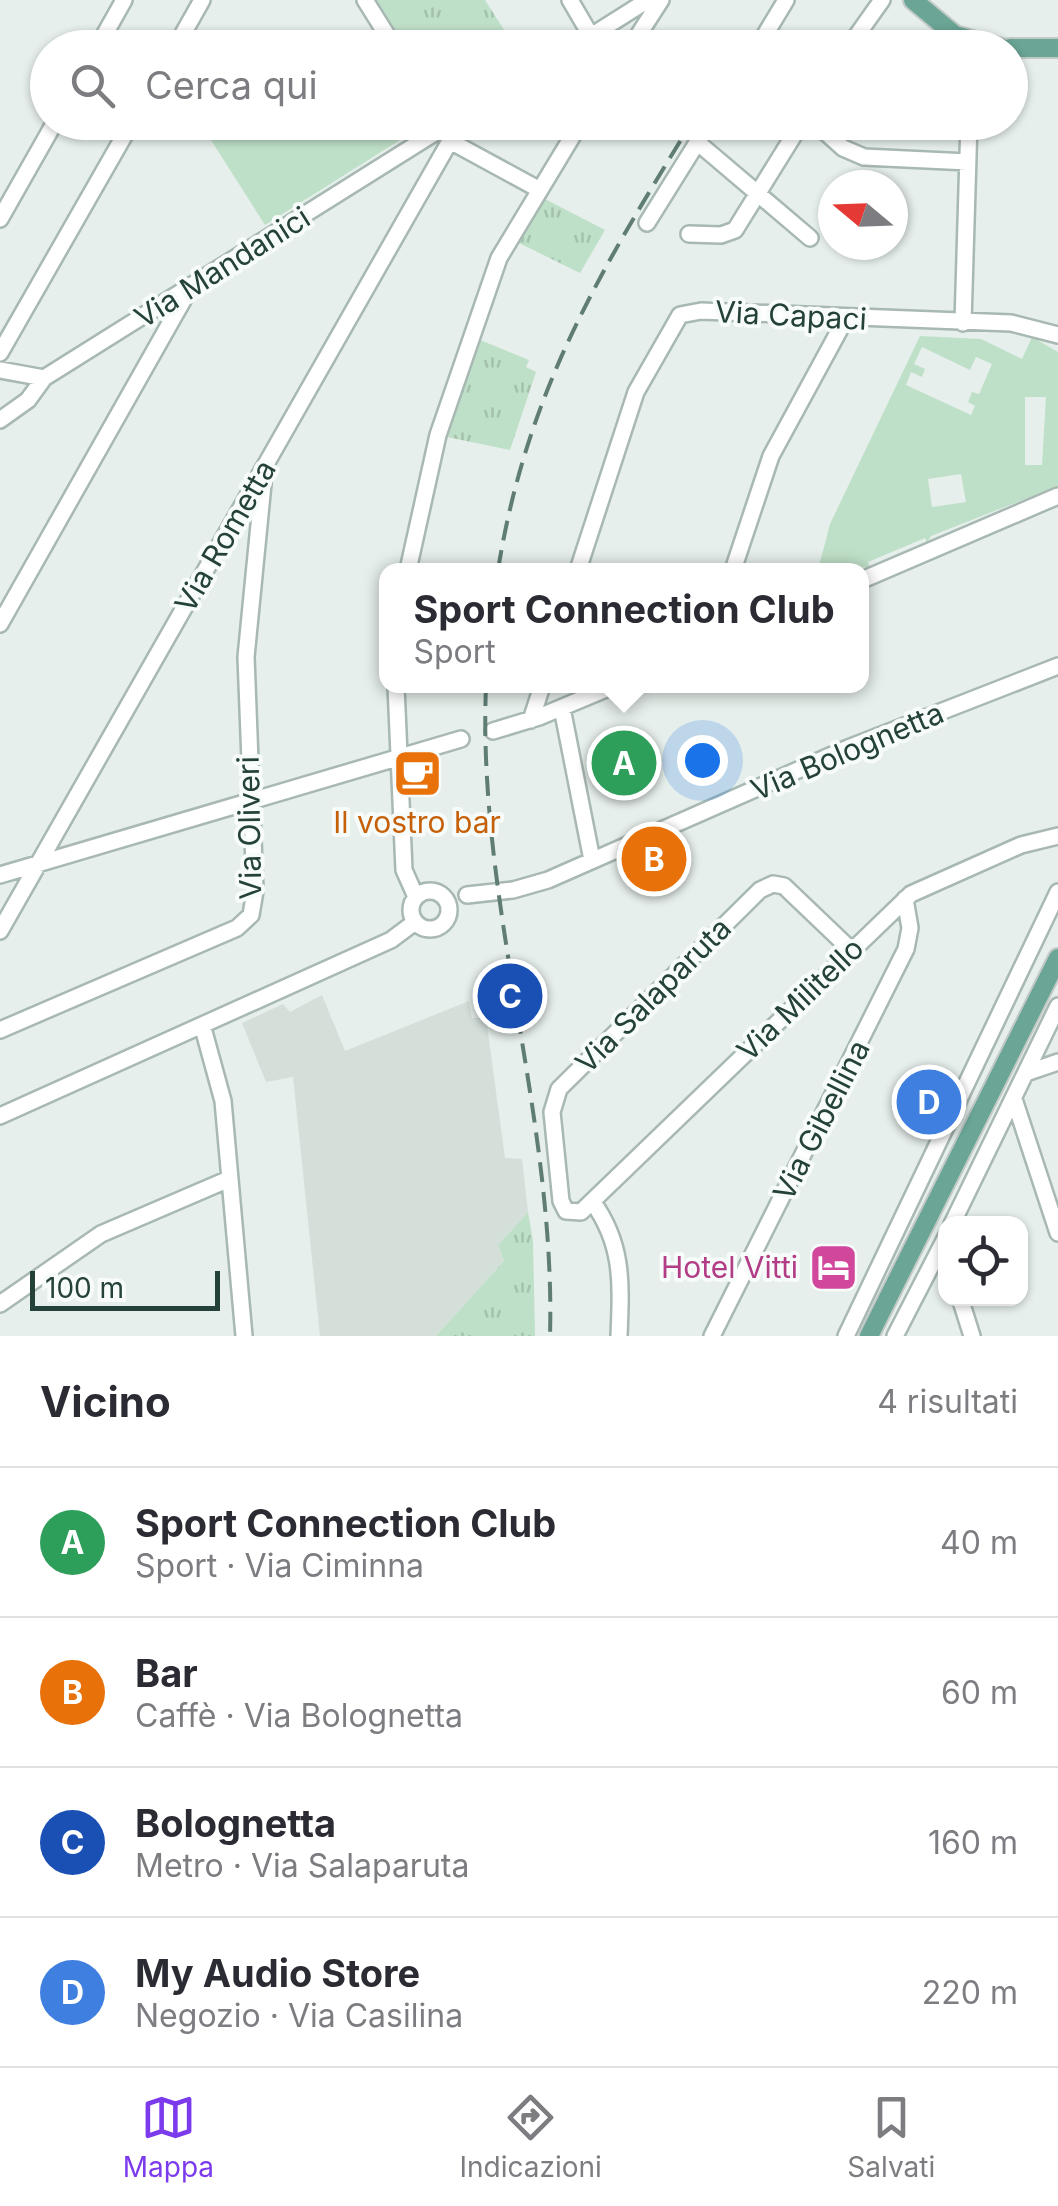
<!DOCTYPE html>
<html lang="it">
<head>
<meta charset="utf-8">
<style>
  :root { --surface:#fff; --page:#f7f7f7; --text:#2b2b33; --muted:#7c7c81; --line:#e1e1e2; --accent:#7c3aed }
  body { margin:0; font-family:Inter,sans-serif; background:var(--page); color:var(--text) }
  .controls { position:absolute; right:30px; bottom:30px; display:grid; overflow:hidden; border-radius:20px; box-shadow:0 2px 8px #0004 }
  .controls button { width:90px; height:90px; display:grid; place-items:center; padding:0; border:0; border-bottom:2px solid var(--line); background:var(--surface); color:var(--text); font:50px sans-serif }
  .compass { position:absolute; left:818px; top:170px; width:90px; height:90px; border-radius:50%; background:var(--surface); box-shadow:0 2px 8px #0004; rotate:289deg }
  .scale { position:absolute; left:30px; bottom:25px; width:190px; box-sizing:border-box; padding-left:10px; border:5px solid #24423a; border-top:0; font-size:28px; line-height:35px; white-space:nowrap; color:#24423a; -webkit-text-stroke:8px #f7fbf9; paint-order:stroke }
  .you { position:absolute; left:702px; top:760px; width:35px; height:35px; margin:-25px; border:8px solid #fff; border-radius:50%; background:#1a73e8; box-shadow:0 0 0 15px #1a73e833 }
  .badge { display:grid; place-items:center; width:65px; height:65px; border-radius:50%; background:var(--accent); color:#fff; font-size:32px; font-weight:700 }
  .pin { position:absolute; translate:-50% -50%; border:5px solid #fff; box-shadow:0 2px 10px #0006 }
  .popup { position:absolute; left:379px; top:563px; width:490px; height:130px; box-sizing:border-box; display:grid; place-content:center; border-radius:20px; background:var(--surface); filter:drop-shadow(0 2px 8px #0005); font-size:32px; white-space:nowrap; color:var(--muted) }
  .popup b { font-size:38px; color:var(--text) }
  .popup::after { content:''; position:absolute; left:50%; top:100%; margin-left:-20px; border:20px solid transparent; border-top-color:var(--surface) }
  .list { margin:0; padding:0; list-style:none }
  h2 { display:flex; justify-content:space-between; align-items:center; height:130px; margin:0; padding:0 40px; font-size:42px }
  h2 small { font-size:32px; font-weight:400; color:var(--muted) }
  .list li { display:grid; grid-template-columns:65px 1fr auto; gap:30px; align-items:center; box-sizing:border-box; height:150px; padding:0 40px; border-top:2px solid var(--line) }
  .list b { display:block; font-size:38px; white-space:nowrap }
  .list p { margin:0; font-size:32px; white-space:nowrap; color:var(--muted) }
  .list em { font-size:32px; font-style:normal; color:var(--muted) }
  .icon { flex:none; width:55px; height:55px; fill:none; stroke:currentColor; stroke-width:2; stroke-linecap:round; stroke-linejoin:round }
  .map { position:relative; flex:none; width:1058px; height:1336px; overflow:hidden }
  .search { position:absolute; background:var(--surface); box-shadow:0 2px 8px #0004; left:30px; right:30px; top:30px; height:110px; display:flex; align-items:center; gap:25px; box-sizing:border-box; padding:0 35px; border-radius:55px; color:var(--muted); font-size:38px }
  .sheet { height:730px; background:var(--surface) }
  nav { display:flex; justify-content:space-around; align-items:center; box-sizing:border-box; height:140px; border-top:2px solid var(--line); background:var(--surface); font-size:28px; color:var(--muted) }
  nav a { display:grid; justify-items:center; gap:5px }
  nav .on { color:var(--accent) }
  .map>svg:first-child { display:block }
  .built { fill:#d4dfda }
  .grass { fill:url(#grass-tufts) }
  .park { fill:#bfe0c8; fill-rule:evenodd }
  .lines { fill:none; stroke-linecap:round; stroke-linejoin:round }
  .minor-casing { stroke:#a8b8b2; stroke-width:20 }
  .major-casing { stroke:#c2cac8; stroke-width:22 }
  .minor { stroke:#fff; stroke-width:15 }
  .major { stroke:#6aa596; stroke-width:18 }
  .rail { stroke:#5f7d75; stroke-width:4; stroke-dasharray:20 10; stroke-linecap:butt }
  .labels { text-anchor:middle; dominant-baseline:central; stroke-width:8; stroke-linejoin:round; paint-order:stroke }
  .street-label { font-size:30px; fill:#24423a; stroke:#f7fbf9 }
  .food-label { font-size:30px; fill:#c56008; stroke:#f7fbf9 }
  .hotel-label { font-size:30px; fill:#b23c85; stroke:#f7fbf9; text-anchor:end }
</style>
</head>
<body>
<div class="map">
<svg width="1058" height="1336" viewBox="0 0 1058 1336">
  <defs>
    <pattern id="grass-tufts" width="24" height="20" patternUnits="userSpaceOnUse" patternTransform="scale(2.5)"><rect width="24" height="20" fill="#bfe0c8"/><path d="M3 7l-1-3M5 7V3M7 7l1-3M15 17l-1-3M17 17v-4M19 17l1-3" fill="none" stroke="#a4c1ad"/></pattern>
  </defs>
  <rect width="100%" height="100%" fill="#e6efeb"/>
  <!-- built -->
  <path class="built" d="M 322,995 L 345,1051 L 469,1001 L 472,1018 L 486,1018 L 505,1158 L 522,1159 L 528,1212 L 498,1245 L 504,1261 L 436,1336 L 320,1336 L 293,1077 L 266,1082 L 242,1023 L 283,1004 L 290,1012 Z"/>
  <!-- grass -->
  <path class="grass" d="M 375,0 L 485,0 L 515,47 L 405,47 Z
    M 543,198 L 605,230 L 580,273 L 519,243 Z
    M 480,340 L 529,360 L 526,367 L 536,372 L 510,450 L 447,437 Z
    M 528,1212 L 533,1241 L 535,1336 L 436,1336 L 504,1261 L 498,1245 Z"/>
  <!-- park -->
  <path class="park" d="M 207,122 L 427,122 L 427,123 L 265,225 L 202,126 Z
    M 920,336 L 981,339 L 1022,359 L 1032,337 L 1058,352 L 1058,486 L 931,536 L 927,543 L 925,538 L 868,562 L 870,567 L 818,570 L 830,524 ZM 922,347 L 970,370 L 976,357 L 992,364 L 979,394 L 972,392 L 968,402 L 975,406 L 971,415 L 906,385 L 911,372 L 922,377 L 925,369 L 914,364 ZM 1025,397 L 1046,397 L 1042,465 L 1025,465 ZM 961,474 L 966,502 L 932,507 L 928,479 Z"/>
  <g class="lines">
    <defs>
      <path id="minor" d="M 365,0 L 395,48
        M 570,0 L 591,36
        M 97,48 L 124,0
        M 175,48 L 202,0
        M 572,48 L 648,0
        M 630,48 L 661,0
        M 757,48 L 786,0
        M 848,48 L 882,0
        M 814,122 L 843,148 L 864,157 L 968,162
        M 448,132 L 450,141 L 540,190
        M 697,142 L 810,238
        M 0,219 L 55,122
        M 647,223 L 710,122
        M 689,234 L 721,235 L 735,230 L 802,122
        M 963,323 L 969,122
        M 0,353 L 132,122
        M 0,370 L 44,378
        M 0,420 L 28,400 L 44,378 L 452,122
        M 408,570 L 438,435 L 499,258 L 581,122
        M 578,570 L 636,392 L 680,315 L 701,311 L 1011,323 L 1058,335
        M 733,570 L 771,456 L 846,318
        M 862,580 L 1058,496
        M 0,624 L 190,288
        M 396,686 L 404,870 L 416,897
        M 562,708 L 592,860
        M 531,720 L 542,686
        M 493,731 L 539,717 L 613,686
        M 0,875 L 461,739
        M411 910a19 19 0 1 1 38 0a19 19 0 1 1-38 0Z
        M 467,895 L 513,890 L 548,880 L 848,748 L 1058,666
        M 0,931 L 450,141
        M 851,950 L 784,886 L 773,884 L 760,890 L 559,1089 L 552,1112 L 561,1201 L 566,1211 L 581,1212 L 911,894 L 1021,845 L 1058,836
        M 203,1028 L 223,1101 L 244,1336
        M 0,1030 L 237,928 L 251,915 L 255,891 L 246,657 L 264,474
        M 1026,1073 L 1058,1062
        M 1014,1099 L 1058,1233
        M 0,1116 L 391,940 L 415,922
        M 592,1201 C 624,1245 621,1284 619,1336
        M 952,1224 L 1058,1006
        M 960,1298 L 972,1336
        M 0,1304 L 101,1234 L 229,1179
        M 712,1336 L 906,949 L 910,928 L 905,899
        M 846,1336 L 1058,892
        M 895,1336 L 946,1237"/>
      <path id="major" d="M 913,0 L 955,35 L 1002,48
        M 1010,48 L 1058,48
        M 869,1336 L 1058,958"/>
    </defs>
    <!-- minor casing -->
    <use href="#minor" class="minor-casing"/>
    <!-- major casing -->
    <use href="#major" class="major-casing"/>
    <!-- minor -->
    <use href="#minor" class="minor"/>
    <!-- major -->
    <use href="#major" class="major"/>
    <!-- rail -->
    <path class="rail" d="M 730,48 L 733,43
      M 498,570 C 527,391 599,273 692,122
      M 486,686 C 477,904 556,1117 550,1336"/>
  </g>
  <!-- icons -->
  <defs>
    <symbol id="cafe-square" viewBox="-11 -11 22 22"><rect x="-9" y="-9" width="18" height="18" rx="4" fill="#e8710a" stroke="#f7fbf9"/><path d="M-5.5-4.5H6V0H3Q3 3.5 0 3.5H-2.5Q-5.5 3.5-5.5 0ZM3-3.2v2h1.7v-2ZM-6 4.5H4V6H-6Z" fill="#fff"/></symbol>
    <symbol id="hotel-square" viewBox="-11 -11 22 22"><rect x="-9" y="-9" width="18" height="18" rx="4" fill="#d1479c" stroke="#f7fbf9"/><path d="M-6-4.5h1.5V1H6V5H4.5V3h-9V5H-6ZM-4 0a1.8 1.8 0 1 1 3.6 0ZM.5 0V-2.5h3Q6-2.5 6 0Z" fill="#fff"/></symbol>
  </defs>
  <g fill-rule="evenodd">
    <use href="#cafe-square" x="390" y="746" width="55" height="55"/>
    <use href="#hotel-square" x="806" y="1240" width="55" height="55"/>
  </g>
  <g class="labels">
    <!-- street labels -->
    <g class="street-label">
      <text transform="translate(222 267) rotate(-32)">Via Mandanici</text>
      <text transform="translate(791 315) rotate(3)">Via Capaci</text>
      <text transform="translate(225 536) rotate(-60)">Via Rometta</text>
      <text transform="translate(847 751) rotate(-23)">Via Bolognetta</text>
      <text transform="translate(249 828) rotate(-91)">Via Oliveri</text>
      <text transform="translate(653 995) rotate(-45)">Via Salaparuta</text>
      <text transform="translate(800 999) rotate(-44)">Via Militello</text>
      <text transform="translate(821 1120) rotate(-63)">Via Gibellina</text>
    </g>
    <!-- food labels -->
    <g class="food-label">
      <text x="417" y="822">Il vostro bar</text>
    </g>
    <!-- hotel labels -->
    <g class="hotel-label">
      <text x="798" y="1267">Hotel Vitti</text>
    </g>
  </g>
</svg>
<div class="controls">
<button><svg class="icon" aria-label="locate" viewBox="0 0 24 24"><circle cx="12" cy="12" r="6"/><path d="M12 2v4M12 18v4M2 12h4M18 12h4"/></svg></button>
</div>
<svg class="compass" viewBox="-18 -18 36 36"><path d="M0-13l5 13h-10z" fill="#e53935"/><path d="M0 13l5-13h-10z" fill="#7c7c81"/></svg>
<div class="scale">100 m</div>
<div class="you"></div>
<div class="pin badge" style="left:624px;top:763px;background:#2e9e5b">A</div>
<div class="popup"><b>Sport Connection Club</b>Sport</div>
<div class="pin badge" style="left:654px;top:859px;background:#e8710a">B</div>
<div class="pin badge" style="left:510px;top:996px;background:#1a4fb4">C</div>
<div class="pin badge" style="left:929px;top:1102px;background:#3f7fe0">D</div>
<div class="search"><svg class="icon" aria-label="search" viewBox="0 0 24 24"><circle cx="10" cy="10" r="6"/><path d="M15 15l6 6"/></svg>Cerca qui</div>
</div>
<section class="sheet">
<h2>Vicino<small>4 risultati</small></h2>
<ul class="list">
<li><span class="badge" style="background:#2e9e5b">A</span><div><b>Sport Connection Club</b><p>Sport · Via Ciminna</p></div><em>40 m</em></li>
<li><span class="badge" style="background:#e8710a">B</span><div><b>Bar</b><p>Caffè · Via Bolognetta</p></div><em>60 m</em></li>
<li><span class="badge" style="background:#1a4fb4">C</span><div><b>Bolognetta</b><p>Metro · Via Salaparuta</p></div><em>160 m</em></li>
<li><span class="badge" style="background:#3f7fe0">D</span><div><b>My Audio Store</b><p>Negozio · Via Casilina</p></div><em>220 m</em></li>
</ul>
</section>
<nav>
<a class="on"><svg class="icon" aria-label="map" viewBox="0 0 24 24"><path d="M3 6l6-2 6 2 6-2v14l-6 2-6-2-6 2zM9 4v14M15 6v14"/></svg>Mappa</a>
<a><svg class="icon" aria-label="directions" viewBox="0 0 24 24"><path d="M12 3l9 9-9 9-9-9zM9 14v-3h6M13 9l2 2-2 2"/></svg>Indicazioni</a>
<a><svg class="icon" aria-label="saved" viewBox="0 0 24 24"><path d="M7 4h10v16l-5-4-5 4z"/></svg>Salvati</a>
</nav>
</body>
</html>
